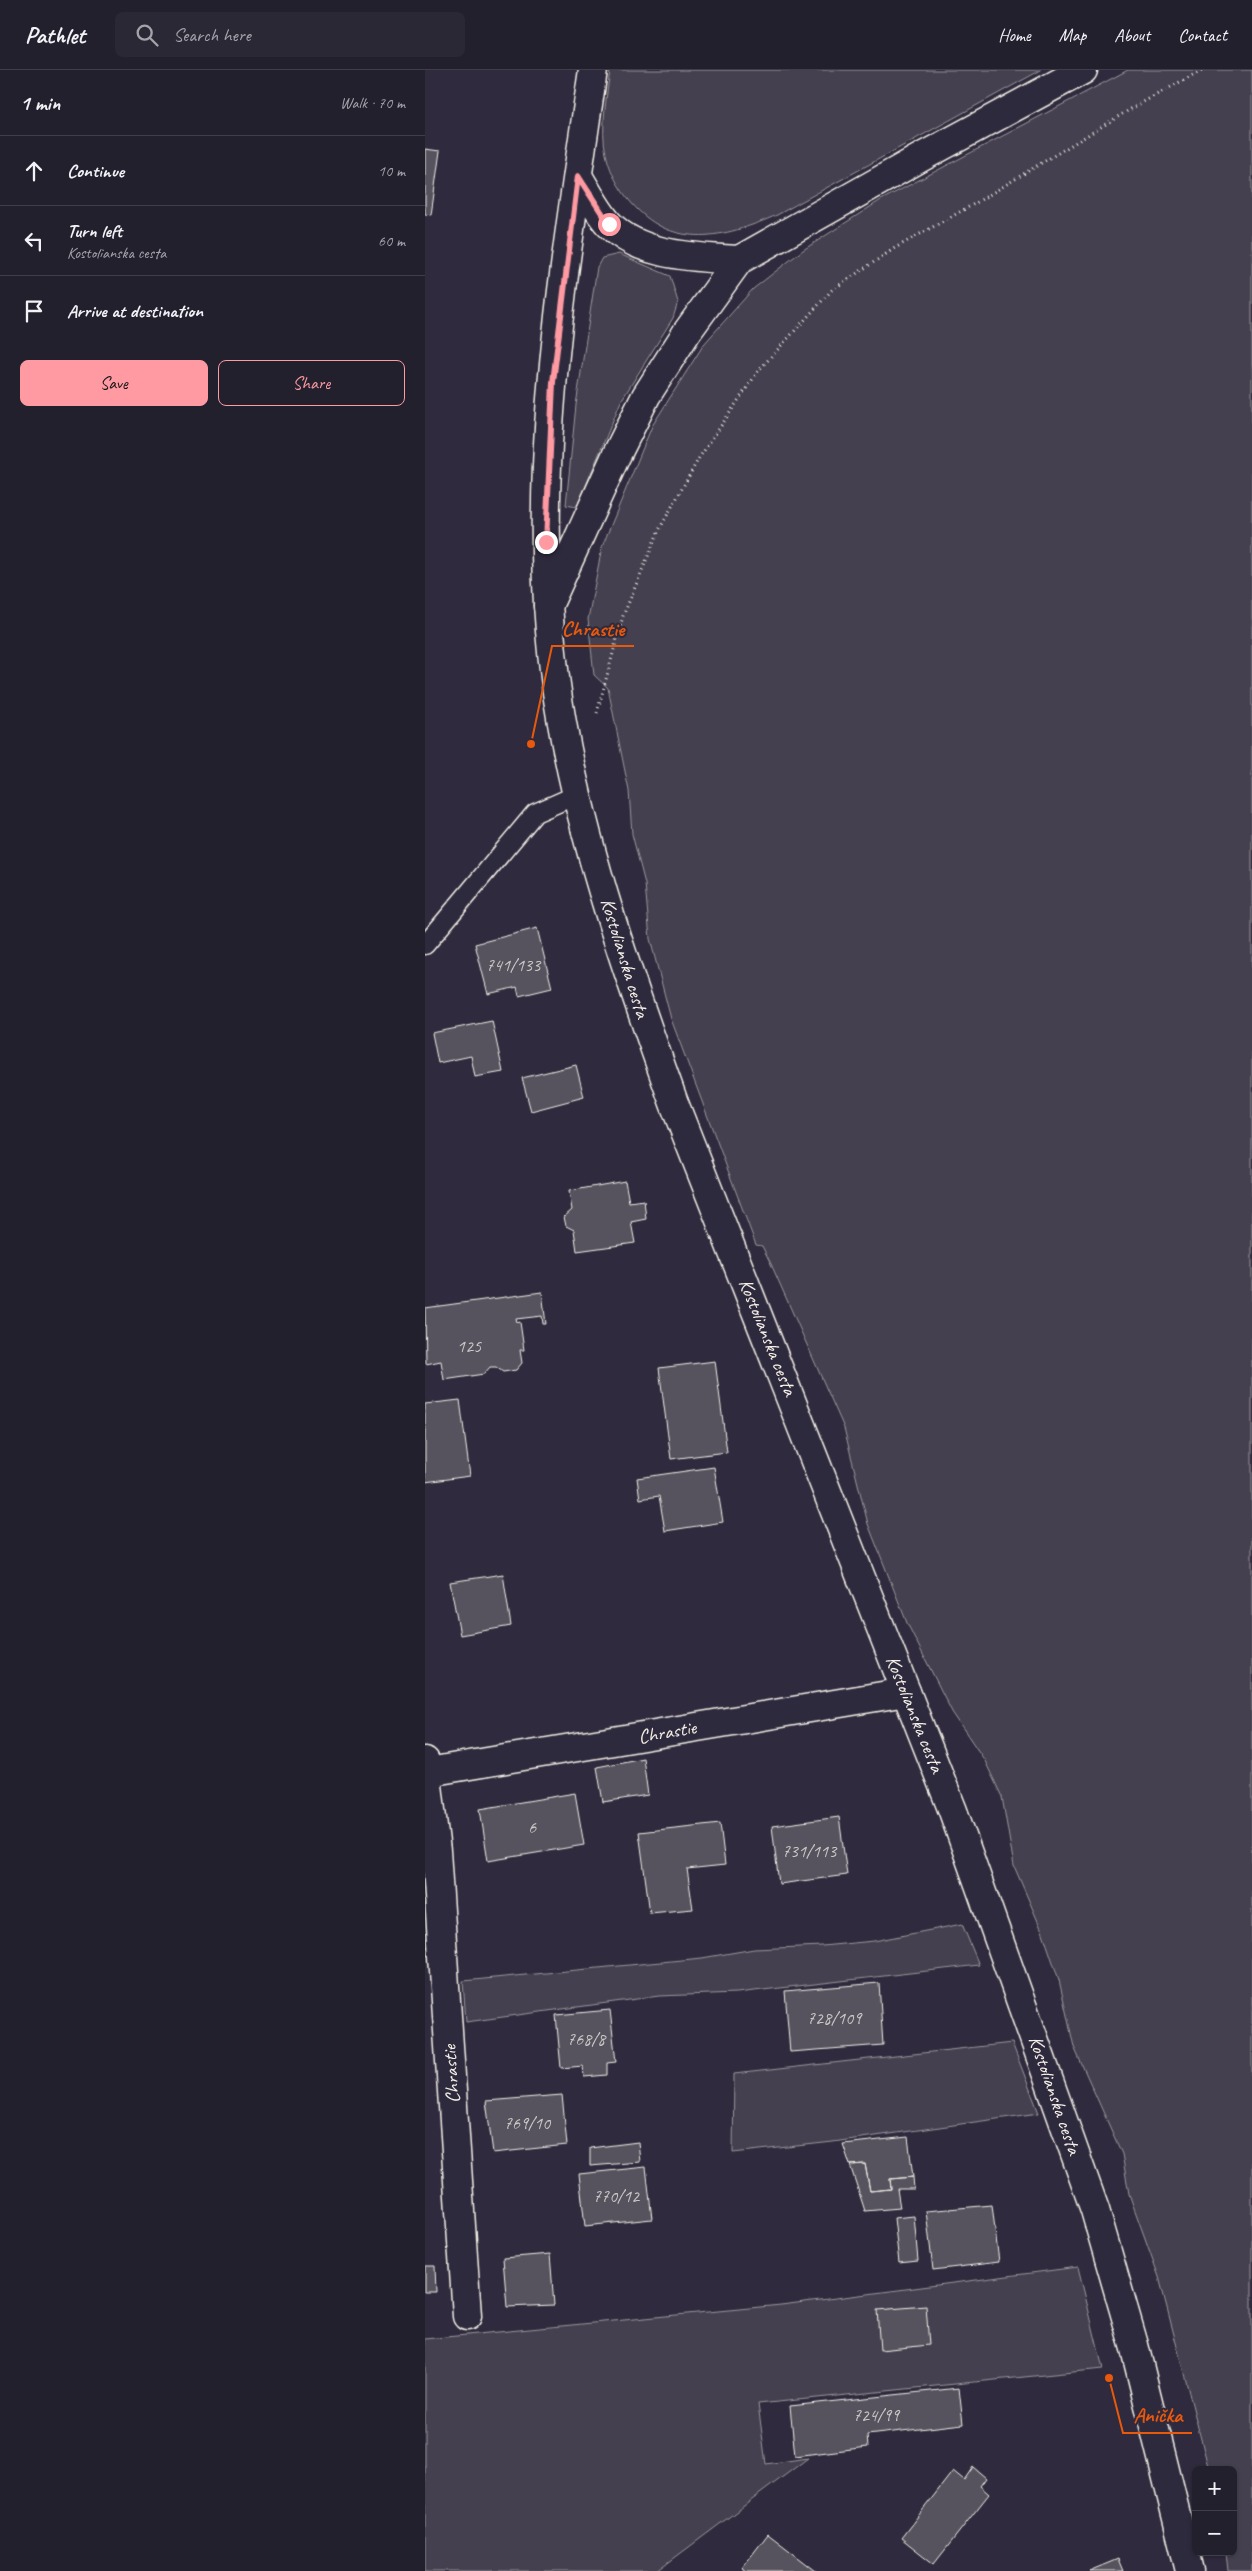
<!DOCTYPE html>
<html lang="en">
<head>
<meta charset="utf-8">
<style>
  :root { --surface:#23202e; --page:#2b2836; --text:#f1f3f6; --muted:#a3a3aa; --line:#403e4a; --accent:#ff9aa2 }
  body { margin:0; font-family:Caveat,sans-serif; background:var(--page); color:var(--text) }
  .controls { position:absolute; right:15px; bottom:15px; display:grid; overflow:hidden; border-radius:8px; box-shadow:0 1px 4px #0004 }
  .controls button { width:45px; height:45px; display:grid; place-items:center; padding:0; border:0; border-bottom:1px solid var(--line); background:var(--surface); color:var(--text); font:25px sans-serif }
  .stop { position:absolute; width:15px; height:15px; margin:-11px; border:4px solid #ff9aa2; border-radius:50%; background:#fff }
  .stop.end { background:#ff9aa2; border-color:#fff; box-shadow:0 1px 5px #0008 }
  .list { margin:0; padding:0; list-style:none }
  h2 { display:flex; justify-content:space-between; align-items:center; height:65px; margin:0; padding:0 20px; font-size:21px }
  h2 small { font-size:16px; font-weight:400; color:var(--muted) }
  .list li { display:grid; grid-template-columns:32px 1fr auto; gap:15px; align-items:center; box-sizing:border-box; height:70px; padding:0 20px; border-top:1px solid var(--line) }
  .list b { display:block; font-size:19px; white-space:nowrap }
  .list p { margin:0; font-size:16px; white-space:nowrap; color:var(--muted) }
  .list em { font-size:16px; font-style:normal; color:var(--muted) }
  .actions { display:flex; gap:10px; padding:15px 20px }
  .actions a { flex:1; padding:11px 0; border:1px solid var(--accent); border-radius:8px; text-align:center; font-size:18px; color:var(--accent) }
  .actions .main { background:var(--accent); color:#111 }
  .icon { flex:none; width:28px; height:28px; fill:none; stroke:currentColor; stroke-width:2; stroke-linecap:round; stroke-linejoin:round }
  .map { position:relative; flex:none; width:827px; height:2501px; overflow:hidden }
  header { display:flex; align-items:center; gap:30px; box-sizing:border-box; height:70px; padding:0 25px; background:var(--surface); border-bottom:1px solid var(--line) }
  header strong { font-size:24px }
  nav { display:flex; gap:28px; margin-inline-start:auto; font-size:18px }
  .search { width:350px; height:45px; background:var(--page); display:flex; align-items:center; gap:12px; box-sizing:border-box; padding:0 18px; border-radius:8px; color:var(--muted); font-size:19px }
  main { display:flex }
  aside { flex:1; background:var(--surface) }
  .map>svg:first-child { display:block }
  .green { fill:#454050; stroke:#9c989c }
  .building { fill:#56525f; stroke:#f4f1e8 }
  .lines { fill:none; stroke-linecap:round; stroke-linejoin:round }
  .service-casing { stroke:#f4f1e8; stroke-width:21 }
  .minor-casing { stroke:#f4f1e8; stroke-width:31 }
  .tertiary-casing { stroke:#f4f1e8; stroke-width:31 }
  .path { stroke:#f4f1e8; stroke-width:3; stroke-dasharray:1 4; stroke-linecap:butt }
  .service { stroke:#2f2a3d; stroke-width:18 }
  .minor { stroke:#2f2a3d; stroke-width:28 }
  .tertiary { stroke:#2f2a3d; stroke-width:28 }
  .route { stroke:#ff9aa2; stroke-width:6 }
  .labels { text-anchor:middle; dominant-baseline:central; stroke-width:4; stroke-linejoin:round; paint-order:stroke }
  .number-label { font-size:18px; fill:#ccc9c6 }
  .street-label { font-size:20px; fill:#f4f1e8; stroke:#2f2a3d }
  .leader { fill:none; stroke:#e8590c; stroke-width:2 }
  .callout-dot { fill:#e8590c; stroke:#2f2a3d; stroke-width:2 }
  .callout-label { font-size:21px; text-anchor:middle; font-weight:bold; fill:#e8590c; stroke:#2f2a3d; stroke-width:4; stroke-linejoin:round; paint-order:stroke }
</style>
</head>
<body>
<header>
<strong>Pathlet</strong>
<div class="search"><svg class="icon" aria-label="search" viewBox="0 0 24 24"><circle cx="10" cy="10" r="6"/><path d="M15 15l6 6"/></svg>Search here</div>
<nav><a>Home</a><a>Map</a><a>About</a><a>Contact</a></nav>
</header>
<main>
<aside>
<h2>1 min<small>Walk · 70 m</small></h2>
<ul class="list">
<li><svg class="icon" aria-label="ahead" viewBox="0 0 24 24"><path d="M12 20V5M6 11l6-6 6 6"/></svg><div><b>Continue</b></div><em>10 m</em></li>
<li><svg class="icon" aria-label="left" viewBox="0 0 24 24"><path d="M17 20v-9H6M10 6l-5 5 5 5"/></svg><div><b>Turn left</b><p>Kostolianska cesta</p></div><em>60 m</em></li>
<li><svg class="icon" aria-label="arrive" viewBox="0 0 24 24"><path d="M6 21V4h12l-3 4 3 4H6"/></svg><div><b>Arrive at destination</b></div></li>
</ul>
<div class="actions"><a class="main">Save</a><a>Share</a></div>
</aside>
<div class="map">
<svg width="827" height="2501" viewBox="0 0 827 2501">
  <rect width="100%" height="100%" fill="#2f2a3d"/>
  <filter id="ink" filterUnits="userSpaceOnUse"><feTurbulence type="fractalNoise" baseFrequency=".02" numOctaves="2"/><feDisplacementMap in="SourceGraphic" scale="10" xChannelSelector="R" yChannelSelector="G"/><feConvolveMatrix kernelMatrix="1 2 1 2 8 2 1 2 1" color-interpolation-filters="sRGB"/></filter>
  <g filter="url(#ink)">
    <!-- green -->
    <path class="green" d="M 185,0 L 616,0 L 352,145 C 304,166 254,180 213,140 C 197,124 186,106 181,84 C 175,58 182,26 185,0 Z
      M 703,0 L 827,0 L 827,2501 L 803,2501 L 801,2482 L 808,2482 L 808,2400 L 784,2400 L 734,2207 L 704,2124 L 697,2084 L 649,1977 L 634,1910 L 618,1863 L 589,1796 L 577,1727 L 560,1691 L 527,1642 L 482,1553 L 443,1454 L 419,1358 L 346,1194 L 337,1176 L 331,1175 L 246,949 L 225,869 L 220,814 L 207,764 L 204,721 L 183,618 L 169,605 L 163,549 L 177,477 L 227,356 L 279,274 L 328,219 L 378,180 L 456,130 Z
      M 194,184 L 245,206 L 253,232 L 248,248 L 196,331 L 152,437 L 141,435 L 151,335 L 172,197 L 177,188 Z
      M 537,1854 L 554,1895 L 312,1923 L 234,1926 L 41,1952 L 38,1911 L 277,1888 L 329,1879 L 397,1876 L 449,1871 Z
      M 587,1973 L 614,2043 L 408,2072 L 308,2083 L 309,2004 Z
      M 653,2197 L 678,2299 L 333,2334 L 341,2394 L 383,2388 L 232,2501 L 0,2501 L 0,2269 L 356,2235 Z"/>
    <!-- building -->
    <path class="building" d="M 0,79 L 15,81 L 6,145 L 0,144 Z
      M 112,858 L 127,918 L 94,926 L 92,917 L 63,924 L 50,874 Z
      M 67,951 L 78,1002 L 50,1007 L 46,986 L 13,993 L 7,963 Z
      M 151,995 L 159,1027 L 106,1041 L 97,1008 Z
      M 200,1111 L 204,1132 L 219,1130 L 221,1149 L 206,1152 L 210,1173 L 152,1181 L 149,1160 L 141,1156 L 139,1147 L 147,1140 L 144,1121 Z
      M 117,1222 L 121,1254 L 118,1254 L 117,1246 L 91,1249 L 92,1253 L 95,1252 L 99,1280 L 95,1280 L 97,1293 L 91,1300 L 78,1302 L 71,1297 L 65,1297 L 59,1304 L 19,1310 L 16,1291 L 1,1294 L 0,1238 Z
      M 290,1291 L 302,1382 L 246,1389 L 234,1298 Z
      M 35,1330 L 45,1406 L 0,1412 L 0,1334 Z
      M 289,1397 L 298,1452 L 240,1461 L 234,1426 L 215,1429 L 212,1408 Z
      M 78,1504 L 86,1556 L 35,1565 L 25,1512 Z
      M 218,1688 L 223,1725 L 178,1732 L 172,1697 Z
      M 150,1723 L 159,1775 L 63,1791 L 55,1739 Z
      M 414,1747 L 422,1805 L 354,1814 L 347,1756 Z
      M 295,1753 L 300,1795 L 262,1799 L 268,1839 L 225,1843 L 214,1762 Z
      M 454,1913 L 458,1975 L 365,1982 L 360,1921 Z
      M 185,1940 L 191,1992 L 182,1993 L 182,2005 L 159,2007 L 158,1996 L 136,1998 L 131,1945 Z
      M 137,2025 L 142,2075 L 68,2083 L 61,2031 Z
      M 483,2067 L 488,2107 L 465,2109 L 466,2119 L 445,2121 L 440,2094 L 425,2095 L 418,2074 Z
      M 213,2072 L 215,2092 L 165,2096 L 165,2078 Z
      M 440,2094 L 445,2121 L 466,2119 L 465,2109 L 488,2107 L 489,2119 L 472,2119 L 475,2138 L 440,2141 L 425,2095 Z
      M 221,2097 L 227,2149 L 160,2156 L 154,2104 Z
      M 567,2135 L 574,2192 L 508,2200 L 501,2141 Z
      M 489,2146 L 493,2191 L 474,2193 L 469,2148 Z
      M 125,2184 L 129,2235 L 82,2237 L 78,2188 Z
      M 0,2196 L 10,2196 L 11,2222 L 0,2222 Z
      M 501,2236 L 504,2275 L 455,2280 L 452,2240 Z
      M 534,2318 L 538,2354 L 442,2365 L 443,2377 L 370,2386 L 365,2336 Z
      M 548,2397 L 561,2408 L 555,2416 L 564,2424 L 509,2494 L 476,2468 L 528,2401 L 539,2410 Z
      M 343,2464 L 391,2501 L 321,2501 L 317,2498 Z
      M 693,2489 L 698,2501 L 664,2501 Z"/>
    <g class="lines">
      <defs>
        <path id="service" d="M 0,875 L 110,743 L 151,725"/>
        <path id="minor" d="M 153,106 C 162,121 172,141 184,154 C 215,187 272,187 314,190
          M 123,536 L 190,388 L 221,326 L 262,262 L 314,190 L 495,88 L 658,0
          M 0,1691 L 11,1781 L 42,2246
          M 3,1702 L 481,1622"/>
        <path id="tertiary" d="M 168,0 C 137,214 98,437 137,653 C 160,783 205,910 249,1033 L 528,1741 L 670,2140 L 709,2275 L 765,2501"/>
      </defs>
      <!-- service casing -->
      <use href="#service" class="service-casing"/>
      <!-- minor casing -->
      <use href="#minor" class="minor-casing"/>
      <!-- tertiary casing -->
      <use href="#tertiary" class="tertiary-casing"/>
      <!-- path -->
      <path class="path" d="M 172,643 L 198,546 L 234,460 L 274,388 L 334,300 L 407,220 L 470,178 L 549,134 L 709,37 L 777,0"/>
      <!-- service -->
      <use href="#service" class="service"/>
      <!-- minor -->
      <use href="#minor" class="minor"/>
      <!-- tertiary -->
      <use href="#tertiary" class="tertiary"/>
    </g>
  </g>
  <g class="lines" filter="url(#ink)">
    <!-- route -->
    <path class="route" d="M 121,472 L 128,312 L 153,106 L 184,154"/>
  </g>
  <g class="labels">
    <!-- number labels -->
    <g class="number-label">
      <text x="88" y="895">741/133</text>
      <text x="44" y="1276">125</text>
      <text x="107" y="1757">6</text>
      <text x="384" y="1781">731/113</text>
      <text x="409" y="1948">728/109</text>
      <text x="161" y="1969">768/8</text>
      <text x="102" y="2053">769/10</text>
      <text x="191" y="2126">770/12</text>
      <text x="451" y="2345">724/99</text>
    </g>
    <!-- street labels -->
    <g class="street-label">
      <text transform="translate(200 888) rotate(73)">Kostolianska cesta</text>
      <text transform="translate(343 1267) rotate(68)">Kostolianska cesta</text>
      <text transform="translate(490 1644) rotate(68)">Kostolianska cesta</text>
      <text transform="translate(242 1662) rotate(-10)">Chrastie</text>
      <text transform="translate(26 2004) rotate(-94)">Chrastie</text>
      <text transform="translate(630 2025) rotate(71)">Kostolianska cesta</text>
    </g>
  </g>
  <!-- callouts -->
  <path class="leader" d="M106 674L127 576H209M684 2308L698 2363H767"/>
  <g class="callout-dot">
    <circle cx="106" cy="674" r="5"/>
    <circle cx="684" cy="2308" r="5"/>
  </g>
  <g class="callout-label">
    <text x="168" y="566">Chrastie</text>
    <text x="733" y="2352">Anička</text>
  </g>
</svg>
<div class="controls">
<button>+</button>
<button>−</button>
</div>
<div class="stop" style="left:184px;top:154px"></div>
<div class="stop end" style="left:121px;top:472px"></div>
</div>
</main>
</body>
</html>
